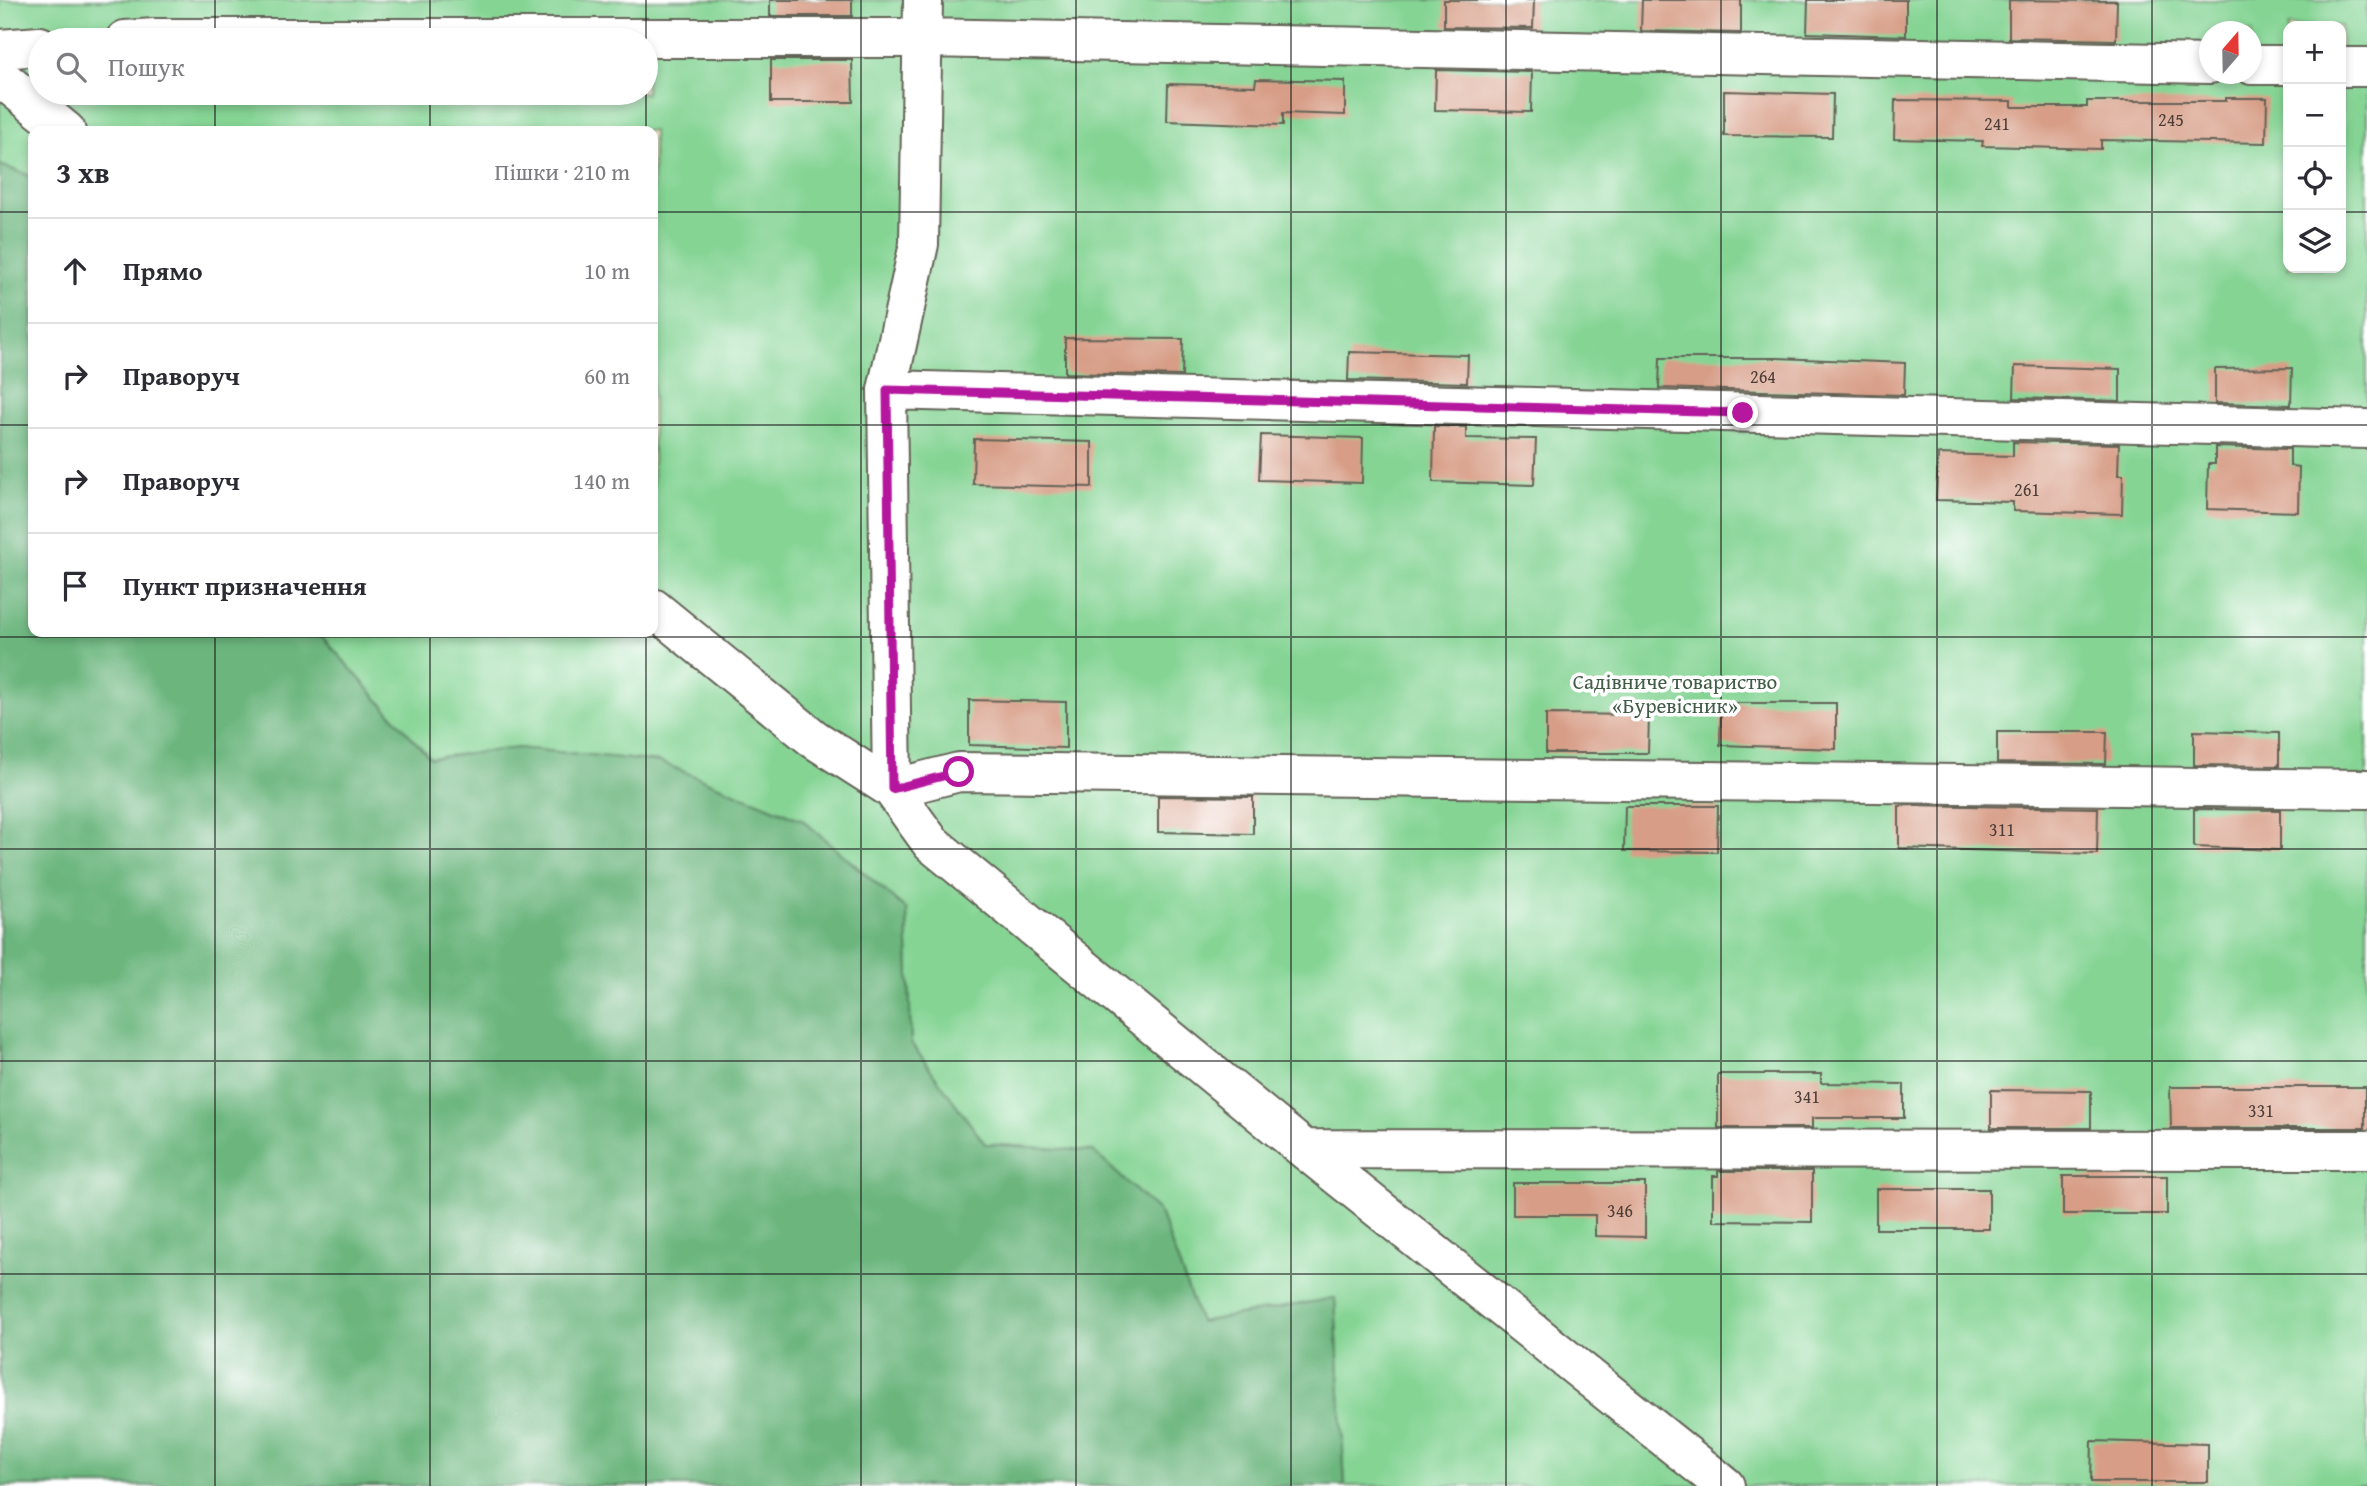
<!DOCTYPE html>
<html lang="uk">
<head>
<meta charset="utf-8">
<style>
  :root { --surface:#fff; --page:#f2f2f3; --text:#2b2b33; --muted:#7c7c81; --line:#e1e1e2 }
  body { margin:0; font-family:"Gentium Book Plus",serif; background:var(--page); color:var(--text) }
  .controls { position:absolute; right:21px; top:21px; display:grid; overflow:hidden; border-radius:14px; box-shadow:0 4px 10px #0003 }
  .controls button { width:63px; height:63px; display:grid; place-items:center; padding:0; border:0; border-bottom:2px solid var(--line); background:var(--surface); color:var(--text); font:35px sans-serif }
  .compass { position:absolute; left:2199px; top:21px; width:63px; height:63px; border-radius:50%; background:var(--surface); box-shadow:0 4px 10px #0003; rotate:20deg }
  .stop { position:absolute; width:21px; height:21px; margin:-16px; border:5px solid #b5179e; border-radius:50%; background:#fff }
  .stop.end { background:#b5179e; border-color:#fff; box-shadow:0 2px 7px #0008 }
  .list { margin:0; padding:0; list-style:none }
  h2 { display:flex; justify-content:space-between; align-items:center; height:91px; margin:0; padding:0 28px; font-size:30px }
  h2 small { font-size:23px; font-weight:400; color:var(--muted) }
  .list li { display:grid; grid-template-columns:46px 1fr auto; gap:21px; align-items:center; box-sizing:border-box; height:105px; padding:0 28px; border-top:2px solid var(--line) }
  .list b { display:block; font-size:26px; white-space:nowrap }
  .list em { font-size:23px; font-style:normal; color:var(--muted) }
  .icon { flex:none; width:38px; height:38px; fill:none; stroke:currentColor; stroke-width:2; stroke-linecap:round; stroke-linejoin:round }
  .map { position:relative; flex:none; width:2367px; height:1486px; overflow:hidden }
  .search { position:absolute; background:var(--surface); box-shadow:0 4px 10px #0003; left:28px; top:28px; width:630px; height:77px; display:flex; align-items:center; gap:18px; box-sizing:border-box; padding:0 24px; border-radius:38px; color:var(--muted); font-size:26px }
  .panel { position:absolute; background:var(--surface); box-shadow:0 4px 10px #0003; left:28px; top:126px; width:630px; height:511px; border-radius:14px }
  .map>svg:first-child { display:block }
  .green { fill:#85d494; stroke:#507858; stroke-width:2; fill-rule:evenodd }
  .forest { fill:#6cb67e; stroke:#44694d; stroke-width:2 }
  .building { fill:#d79d86 }
  .lines { fill:none; stroke-linecap:round; stroke-linejoin:round }
  .minor-casing { stroke:#646256; stroke-width:42 }
  .minor { stroke:#fff; stroke-width:38 }
  .route { stroke:#b5179e; stroke-width:9 }
  .grid { fill:none; stroke:#1c1c1c; stroke-width:2; stroke-opacity:0.55 }
  .labels { text-anchor:middle; dominant-baseline:central; stroke-width:7; stroke-linejoin:round; paint-order:stroke }
  .number-label { font-size:18px; fill:#4b3c36 }
  .park-label { font-size:21px; fill:#415c46; stroke:#fff }
</style>
</head>
<body>
<div class="map">
<svg width="2367" height="1486" viewBox="0 0 2367 1486">
  <rect width="100%" height="100%" fill="#fff"/>
  <filter id="ink" filterUnits="userSpaceOnUse"><feTurbulence type="fractalNoise" baseFrequency=".0143" numOctaves="2"/><feDisplacementMap in="SourceGraphic" scale="14" xChannelSelector="R" yChannelSelector="G"/><feConvolveMatrix kernelMatrix="1 2 1 2 8 2 1 2 1" color-interpolation-filters="sRGB"/></filter>
  <filter id="wash" filterUnits="userSpaceOnUse"><feTurbulence type="fractalNoise" baseFrequency=".00686" numOctaves="4" result="noise"/><feDisplacementMap in="SourceGraphic" scale="28" xChannelSelector="R" yChannelSelector="G"/><feGaussianBlur stdDeviation="1.57" result="paint"/><feColorMatrix in="noise" values="0 0 0 0 0 0 0 0 0 0 0 0 0 0 0 0 0 1.4 0 .05"/><feComposite in="paint" operator="in"/></filter>
  <g filter="url(#wash)">
    <rect width="100%" height="100%" fill="#ebe4c3"/>
    <!-- green -->
    <path class="green" d="M 0,0 L 2367,0 L 2367,1486 L 1345,1486 L 1335,1298 L 1200,1322 L 1160,1213 L 1093,1152 L 985,1144 L 911,1043 L 907,910 L 803,820 L 660,762 L 518,748 L 430,758 L 318,632 L 653,632 L 653,131 L 33,131 L 33,177 L 0,165 ZM 2288,26 L 2341,26 L 2341,268 L 2288,268 ZM 2210,32 L 2252,32 L 2252,74 L 2210,74 ZM 40,40 L 646,40 L 646,93 L 40,93 Z"/>
    <!-- forest -->
    <path class="forest" d="M 0,165 L 33,177 L 33,632 L 318,632 L 430,758 L 518,748 L 660,762 L 802,820 L 907,910 L 911,1043 L 985,1144 L 1093,1151 L 1160,1213 L 1200,1322 L 1335,1298 L 1345,1486 L 0,1486 Z"/>
    <g id="blocks">
      <!-- building -->
      <path class="building" d="M 770,0 L 852,0 L 852,16 L 770,16 Z
        M 1444,0 L 1534,0 L 1533,28 L 1444,27 Z
        M 1642,0 L 1741,0 L 1741,33 L 1641,31 Z
        M 1808,0 L 1906,0 L 1906,36 L 1807,33 Z
        M 2009,0 L 2117,1 L 2116,40 L 2009,38 Z
        M 771,60 L 852,60 L 853,102 L 771,102 Z
        M 1436,70 L 1532,72 L 1531,112 L 1435,110 Z
        M 1256,79 L 1345,81 L 1345,115 L 1283,113 L 1283,125 L 1167,121 L 1168,84 L 1255,86 Z
        M 1724,91 L 1833,94 L 1832,137 L 1724,136 Z
        M 2226,98 L 2267,98 L 2266,143 L 2101,140 L 2101,149 L 1982,146 L 1983,141 L 1894,139 L 1895,100 L 2012,101 L 2012,107 L 2087,107 L 2087,101 L 2226,101 Z
        M 1065,338 L 1183,339 L 1182,376 L 1065,373 Z
        M 1349,352 L 1468,355 L 1467,383 L 1348,380 Z
        M 1660,358 L 1777,358 L 1905,363 L 1904,395 L 1659,388 Z
        M 2015,366 L 2120,369 L 2120,401 L 2014,398 Z
        M 2292,368 L 2291,405 L 2215,403 L 2215,369 Z
        M 1434,426 L 1466,427 L 1466,438 L 1536,439 L 1534,485 L 1433,482 Z
        M 1261,435 L 1363,438 L 1362,483 L 1259,480 Z
        M 974,439 L 1092,442 L 1092,487 L 973,484 Z
        M 2013,442 L 2119,444 L 2118,475 L 2123,475 L 2122,514 L 2013,511 L 2013,502 L 1936,500 L 1938,454 L 2013,456 Z
        M 2215,447 L 2290,449 L 2290,466 L 2299,467 L 2298,512 L 2207,509 L 2208,464 L 2215,464 Z
        M 969,700 L 1066,702 L 1066,748 L 969,745 Z
        M 1721,703 L 1836,703 L 1836,749 L 1720,745 Z
        M 1546,714 L 1649,715 L 1648,753 L 1546,753 Z
        M 2194,731 L 2279,733 L 2279,766 L 2194,765 Z
        M 1997,732 L 2107,732 L 2106,764 L 1997,763 Z
        M 1158,796 L 1253,797 L 1253,834 L 1158,832 Z
        M 1906,805 L 2098,808 L 2097,854 L 1899,848 L 1899,806 Z
        M 1625,806 L 1718,806 L 1717,852 L 1624,851 Z
        M 2194,809 L 2280,810 L 2280,850 L 2194,847 Z
        M 1718,1074 L 1821,1074 L 1821,1083 L 1904,1084 L 1904,1118 L 1812,1118 L 1812,1128 L 1718,1128 Z
        M 2170,1087 L 2365,1087 L 2365,1128 L 2171,1128 Z
        M 1991,1090 L 2091,1091 L 2091,1128 L 1991,1128 Z
        M 1718,1171 L 1812,1171 L 1812,1222 L 1713,1221 L 1713,1176 L 1718,1176 Z
        M 2063,1176 L 2167,1176 L 2167,1214 L 2063,1214 Z
        M 1513,1183 L 1645,1183 L 1645,1237 L 1595,1236 L 1595,1215 L 1513,1215 Z
        M 1876,1189 L 1989,1189 L 1989,1229 L 1876,1229 Z
        M 2092,1441 L 2208,1444 L 2208,1482 L 2091,1482 Z"/>
    </g>
  </g>
  <g filter="url(#ink)">
    <use href="#blocks" fill-opacity="0" stroke="#646256" stroke-width="2"/>
    <g class="lines">
      <defs>
        <path id="minor" d="M 923,0 L 919,244 L 887,390 L 892,789 L 959,772 L 2367,789
          M 125,40 L 155,38 L 923,38 L 2210,64
          M 0,49 L 40,46
          M 2252,65 L 2288,65
          M 2341,67 L 2367,67
          M 0,77 L 66,131
          M 887,390 L 2367,429
          M 653,608 L 814,739 L 892,789 L 931,843 L 1304,1149 L 1725,1486
          M 1304,1149 L 2367,1150"/>
      </defs>
      <!-- minor casing -->
      <use href="#minor" class="minor-casing"/>
      <!-- minor -->
      <use href="#minor" class="minor"/>
    </g>
  </g>
  <g class="lines" filter="url(#ink)">
    <!-- route -->
    <path class="route" d="M 959,772 L 892,789 L 887,390 L 1743,413"/>
  </g>
  <!-- grid -->
  <path class="grid" d="M 215,0 L 215,40M 430,0 L 430,40M 646,0 L 646,40M 861,0 L 861,1486M 1076,0 L 1076,1486M 1291,0 L 1291,1486M 1506,0 L 1506,1486M 1721,0 L 1721,1486M 1937,0 L 1937,1486M 2152,0 L 2152,1486M 215,93 L 215,131M 430,93 L 430,131M 646,93 L 646,131M 0,212 L 33,212M 653,212 L 2288,212M 2341,212 L 2367,212M 0,425 L 33,425M 653,425 L 2367,425M 215,632 L 215,1486M 430,632 L 430,1486M 646,632 L 646,1486M 0,637 L 2367,637M 0,849 L 2367,849M 0,1061 L 2367,1061M 0,1274 L 2367,1274"/>
  <g class="labels">
    <!-- number labels -->
    <g class="number-label">
      <text x="2171" y="119">245</text>
      <text x="1997" y="123">241</text>
      <text x="1763" y="376">264</text>
      <text x="2027" y="489">261</text>
      <text x="2002" y="829">311</text>
      <text x="1807" y="1096">341</text>
      <text x="2261" y="1110">331</text>
      <text x="1620" y="1210">346</text>
    </g>
    <!-- park labels -->
    <g class="park-label">
      <text x="1675" y="681">Садівниче товариство<tspan x="1675" dy="24">«Буревісник»</tspan></text>
    </g>
  </g>
</svg>
<div class="controls">
<button>+</button>
<button>−</button>
<button><svg class="icon" aria-label="locate" viewBox="0 0 24 24"><circle cx="12" cy="12" r="6"/><path d="M12 2v4M12 18v4M2 12h4M18 12h4"/></svg></button>
<button><svg class="icon" aria-label="layers" viewBox="0 0 24 24"><path d="M12 4l9 5-9 5-9-5zM3 14l9 5 9-5"/></svg></button>
</div>
<svg class="compass" viewBox="-18 -18 36 36"><path d="M0-13l5 13h-10z" fill="#e53935"/><path d="M0 13l5-13h-10z" fill="#7c7c81"/></svg>
<div class="stop" style="left:959px;top:772px"></div>
<div class="stop end" style="left:1743px;top:413px"></div>
<div class="search"><svg class="icon" aria-label="search" viewBox="0 0 24 24"><circle cx="10" cy="10" r="6"/><path d="M15 15l6 6"/></svg>Пошук</div>
<section class="panel">
<h2>3 хв<small>Пішки · 210 m</small></h2>
<ul class="list">
<li><svg class="icon" aria-label="ahead" viewBox="0 0 24 24"><path d="M12 20V5M6 11l6-6 6 6"/></svg><div><b>Прямо</b></div><em>10 m</em></li>
<li><svg class="icon" aria-label="right" viewBox="0 0 24 24"><path d="M7 20v-9h11M14 6l5 5-5 5"/></svg><div><b>Праворуч</b></div><em>60 m</em></li>
<li><svg class="icon" aria-label="right" viewBox="0 0 24 24"><path d="M7 20v-9h11M14 6l5 5-5 5"/></svg><div><b>Праворуч</b></div><em>140 m</em></li>
<li><svg class="icon" aria-label="arrive" viewBox="0 0 24 24"><path d="M6 21V4h12l-3 4 3 4H6"/></svg><div><b>Пункт призначення</b></div></li>
</ul>
</section>
</div>
</body>
</html>
